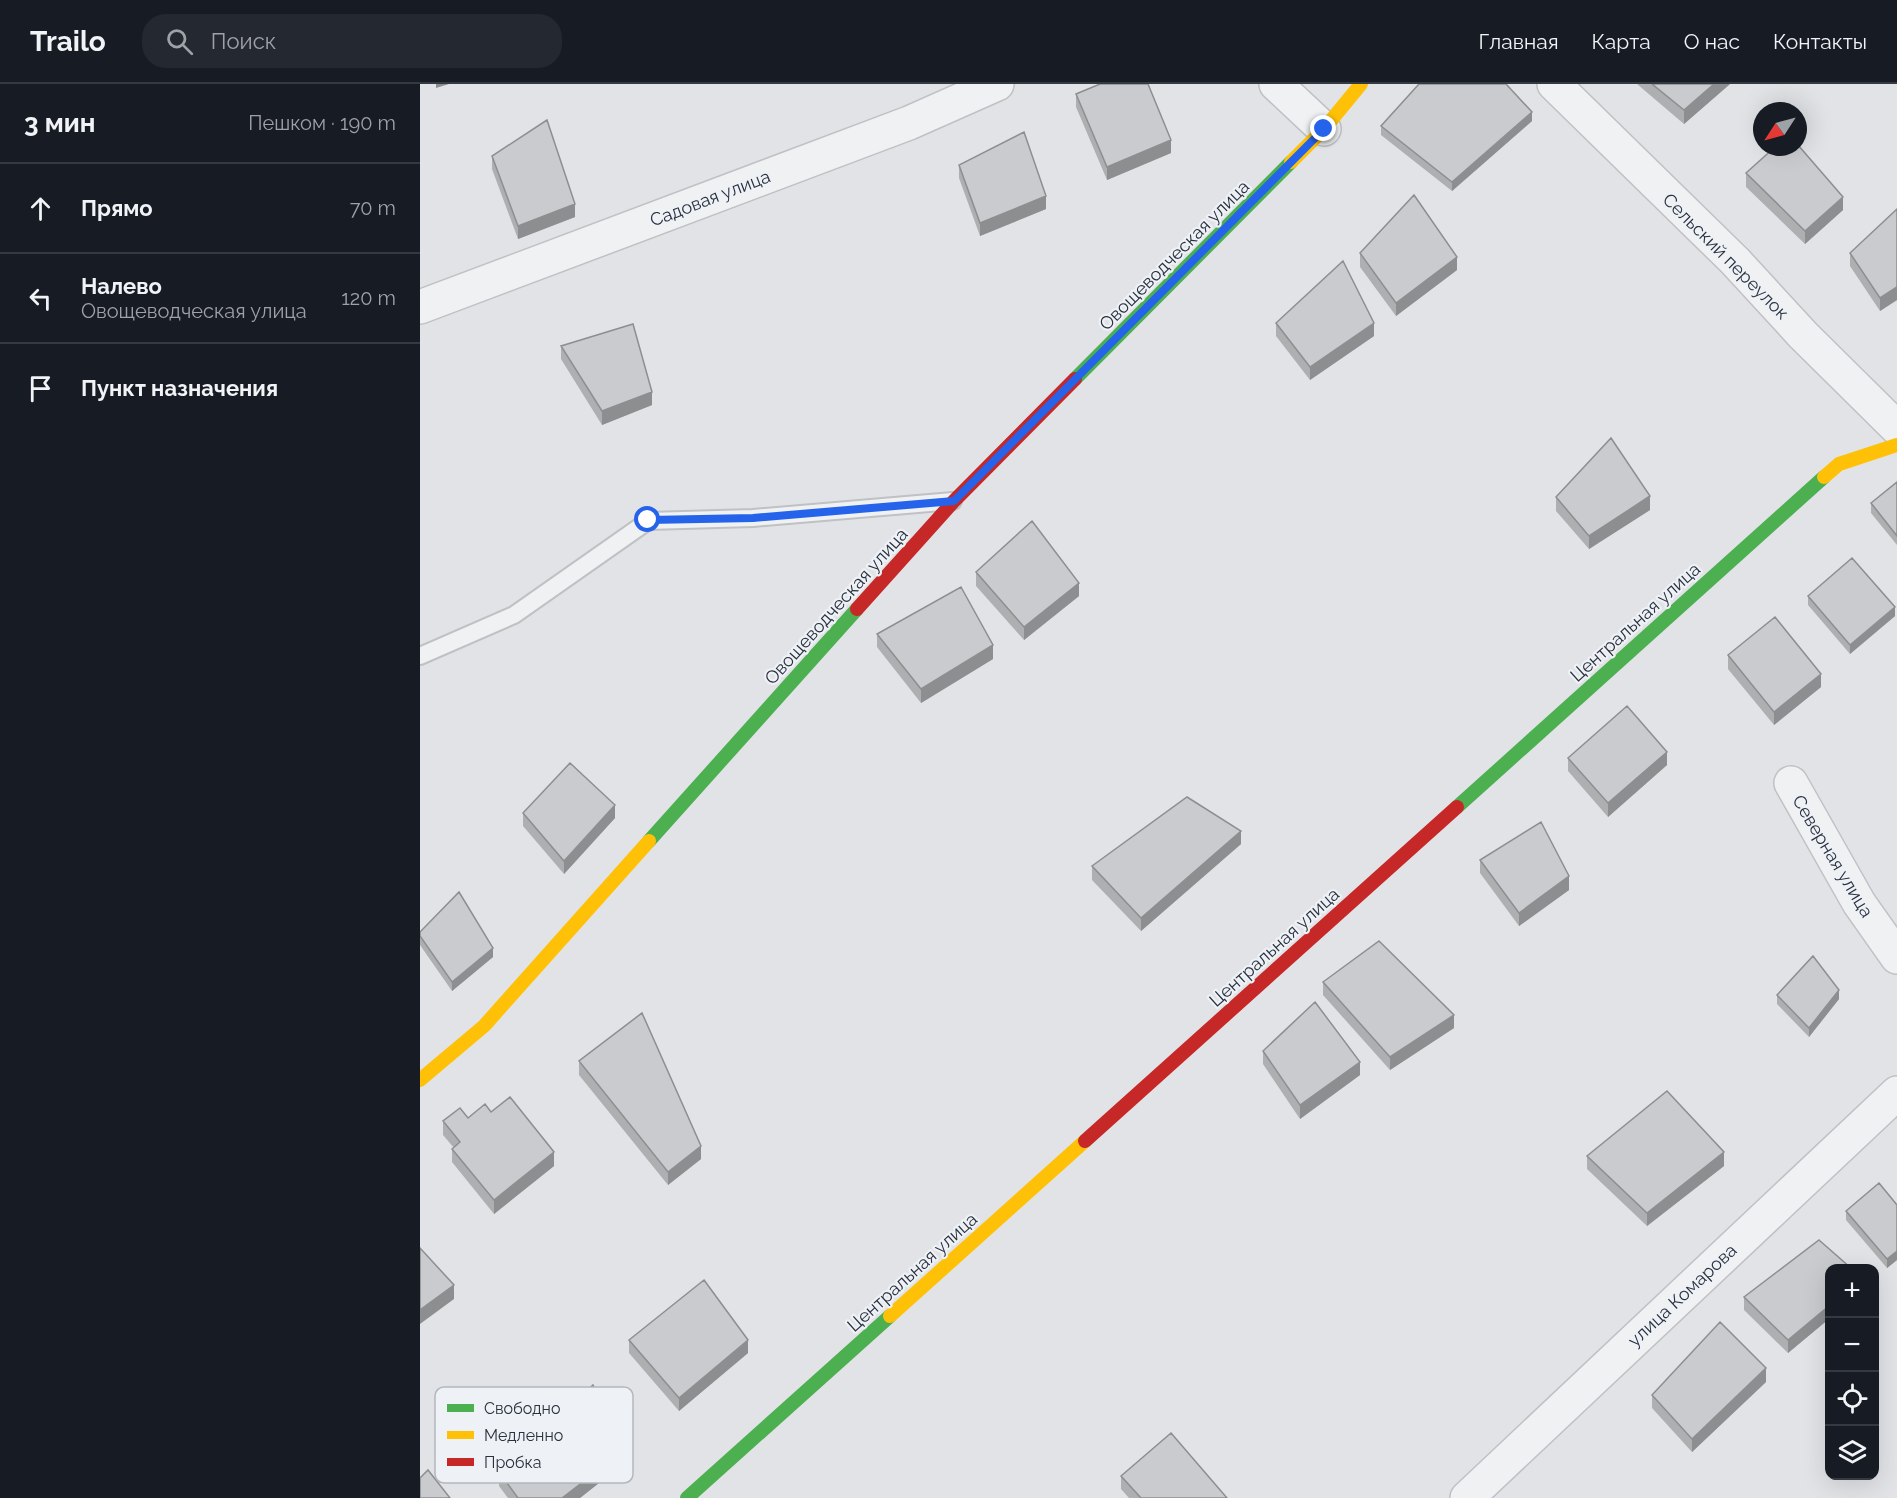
<!DOCTYPE html>
<html lang="ru">
<head>
<meta charset="utf-8">
<style>
  :root { --surface:#171b24; --page:#242831; --text:#f1f3f6; --muted:#9ea1a6; --line:#363941 }
  body { margin:0; font-family:Raleway,sans-serif; background:var(--page); color:var(--text) }
  .controls { position:absolute; right:18px; bottom:18px; display:grid; overflow:hidden; border-radius:12px; box-shadow:0 6px 24px #0002 }
  .controls button { width:54px; height:54px; display:grid; place-items:center; padding:0; border:0; border-bottom:2px solid var(--line); background:var(--surface); color:var(--text); font:30px sans-serif }
  .compass { position:absolute; left:1333px; top:18px; width:54px; height:54px; border-radius:50%; background:var(--surface); box-shadow:0 6px 24px #0002; rotate:234deg }
  .stop { position:absolute; width:18px; height:18px; margin:-14px; border:4px solid #2563eb; border-radius:50%; background:#fff }
  .stop.end { background:#2563eb; border-color:#fff; box-shadow:0 2px 6px #0008 }
  .list { margin:0; padding:0; list-style:none }
  h2 { display:flex; justify-content:space-between; align-items:center; height:78px; margin:0; padding:0 24px; font-size:26px }
  h2 small { font-size:20px; font-weight:400; color:var(--muted) }
  .list li { display:grid; grid-template-columns:39px 1fr auto; gap:18px; align-items:center; box-sizing:border-box; height:90px; padding:0 24px; border-top:2px solid var(--line) }
  .list b { display:block; font-size:22px; white-space:nowrap }
  .list p { margin:0; font-size:20px; white-space:nowrap; color:var(--muted) }
  .list em { font-size:20px; font-style:normal; color:var(--muted) }
  .icon { flex:none; width:33px; height:33px; fill:none; stroke:currentColor; stroke-width:2; stroke-linecap:round; stroke-linejoin:round }
  .map { position:relative; flex:none; width:1477px; height:1414px; overflow:hidden }
  header { display:flex; align-items:center; gap:36px; box-sizing:border-box; height:84px; padding:0 30px; background:var(--surface); border-bottom:2px solid var(--line) }
  header strong { font-size:28px }
  nav { display:flex; gap:33px; margin-inline-start:auto; font-size:21px }
  .search { width:420px; height:54px; background:var(--page); display:flex; align-items:center; gap:15px; box-sizing:border-box; padding:0 21px; border-radius:24px; color:var(--muted); font-size:22px }
  main { display:flex }
  aside { flex:1; background:var(--surface) }
  .map>svg:first-child { display:block }
  .lines { fill:none; stroke-linecap:round; stroke-linejoin:round }
  .lane-casing { stroke:#bfc1c4; stroke-width:20 }
  .street-casing { stroke:#bfc1c4; stroke-width:36 }
  .lane { stroke:#f0f1f2; stroke-width:16 }
  .street { stroke:#f0f1f2; stroke-width:33 }
  .fast { stroke:#4caf50; stroke-width:14 }
  .slow { stroke:#ffc107; stroke-width:14 }
  .jam { stroke:#c62828; stroke-width:14 }
  .wall { fill:#adafb1 }
  .shaded-wall { fill:#8d8e90 }
  .building { fill:#c9cbce; stroke:#8d8e90; stroke-width:1.5 }
  .route { stroke:#2563eb; stroke-width:8 }
  .labels { text-anchor:middle; dominant-baseline:central; stroke-width:4.5; stroke-linejoin:round; paint-order:stroke }
  .street-label { font-size:18px; fill:#29313e; stroke:#eef1f5 }
  .key { fill:#eef1f5; stroke:#b3b7be; stroke-width:1.5 }
  .key-label { font-size:16px; fill:#29313e }
</style>
</head>
<body>
<header>
<strong>Trailo</strong>
<div class="search"><svg class="icon" aria-label="search" viewBox="0 0 24 24"><circle cx="10" cy="10" r="6"/><path d="M15 15l6 6"/></svg>Поиск</div>
<nav><a>Главная</a><a>Карта</a><a>О нас</a><a>Контакты</a></nav>
</header>
<main>
<aside>
<h2>3 мин<small>Пешком · 190 m</small></h2>
<ul class="list">
<li><svg class="icon" aria-label="ahead" viewBox="0 0 24 24"><path d="M12 20V5M6 11l6-6 6 6"/></svg><div><b>Прямо</b></div><em>70 m</em></li>
<li><svg class="icon" aria-label="left" viewBox="0 0 24 24"><path d="M17 20v-9H6M10 6l-5 5 5 5"/></svg><div><b>Налево</b><p>Овощеводческая улица</p></div><em>120 m</em></li>
<li><svg class="icon" aria-label="arrive" viewBox="0 0 24 24"><path d="M6 21V4h12l-3 4 3 4H6"/></svg><div><b>Пункт назначения</b></div></li>
</ul>
</aside>
<div class="map">
<svg width="1477" height="1414" viewBox="0 0 1477 1414">
  <rect width="100%" height="100%" fill="#e1e3e6"/>
  <g class="lines">
    <defs>
      <path id="lane" d="M 0,572 L 94,531 L 228,437 L 333,434 L 533,417"/>
      <path id="street" d="M 856,0 L 904,45
        M 1134,0 L 1315,177 L 1383,251 L 1477,344
        M 0,223 L 489,39 L 577,0
        M 1371,699 L 1439,819 L 1477,873
        M 1047,1414 L 1477,1009"/>
    </defs>
    <!-- lane casing -->
    <use href="#lane" class="lane-casing"/>
    <!-- street casing -->
    <use href="#street" class="street-casing"/>
    <!-- lane -->
    <use href="#lane" class="lane"/>
    <!-- street -->
    <use href="#street" class="street"/>
    <!-- fast -->
    <path class="fast" d="M 655,295 L 871,78
      M 1037,723 L 1404,393
      M 229,757 L 437,525
      M 267,1414 L 470,1232"/>
    <!-- slow -->
    <path class="slow" d="M 871,78 L 904,45 L 941,0
      M 1404,393 L 1419,380 L 1477,361
      M 0,996 L 64,942 L 229,757
      M 470,1232 L 665,1057"/>
    <!-- jam -->
    <path class="jam" d="M 437,525 L 534,417 L 655,295
      M 665,1057 L 1037,723"/>
  </g>
  <!-- wall -->
  <path class="wall" d="M 1217,0 L 1310,0 L 1264,40 Z
    M 656,10 L 751,69 L 687,96 L 656,23 Z
    M 1112,37 L 1032,107 L 961,51 L 961,42 Z
    M 72,72 L 155,133 L 98,155 L 72,85 Z
    M 539,81 L 626,125 L 560,152 L 539,94 Z
    M 1326,89 L 1423,126 L 1385,160 L 1326,103 Z
    M 1477,125 L 1477,216 L 1460,227 L 1430,182 L 1430,169 Z
    M 940,169 L 1037,186 L 976,232 L 940,183 Z
    M 856,239 L 954,252 L 890,296 L 856,252 Z
    M 141,262 L 232,321 L 182,341 L 141,275 Z
    M 1477,398 L 1477,461 L 1451,429 L 1451,419 Z
    M 1136,413 L 1230,426 L 1169,465 L 1136,427 Z
    M 556,488 L 659,512 L 604,556 L 556,502 Z
    M 1388,512 L 1475,532 L 1430,570 L 1388,521 Z
    M 457,550 L 573,575 L 501,619 L 457,563 Z
    M 1308,571 L 1401,603 L 1354,641 L 1308,585 Z
    M 1148,674 L 1247,681 L 1188,733 L 1148,687 Z
    M 103,729 L 195,734 L 144,790 L 103,742 Z
    M 821,760 L 721,847 L 672,796 L 672,782 Z
    M 1060,776 L 1149,806 L 1099,842 L 1060,789 Z
    M 0,848 L 73,873 L 32,907 L 0,861 Z
    M 903,898 L 1034,944 L 970,986 L 903,911 Z
    M 1357,911 L 1419,915 L 1389,953 L 1357,920 Z
    M 843,967 L 940,991 L 880,1035 L 843,980 Z
    M 159,977 L 281,1075 L 248,1101 L 159,991 Z
    M 71,1028 L 134,1082 L 74,1130 L 32,1078 L 32,1065 L 34,1064 L 23,1051 L 23,1037 L 48,1034 Z
    M 1167,1072 L 1304,1082 L 1227,1142 L 1167,1085 Z
    M 1477,1121 L 1477,1176 L 1467,1184 L 1426,1136 L 1426,1127 Z
    M 1410,1185 L 1410,1234 L 1368,1269 L 1324,1226 L 1324,1213 Z
    M 209,1256 L 328,1269 L 259,1327 L 209,1269 Z
    M 1346,1298 L 1272,1368 L 1232,1324 L 1232,1311 Z
    M 208,1376 L 160,1414 L 88,1414 L 79,1402 L 79,1388 Z
    M 701,1392 L 807,1414 L 709,1414 L 701,1405 Z"/>
  <!-- shaded-wall -->
  <path class="shaded-wall" d="M 16,0 L 29,0 L 16,4 Z
    M 1294,0 L 1310,0 L 1264,40 L 1264,26 Z
    M 1112,28 L 1112,37 L 1032,107 L 1032,98 Z
    M 751,56 L 751,69 L 687,96 L 687,83 Z
    M 626,112 L 626,125 L 560,152 L 560,139 Z
    M 1423,113 L 1423,126 L 1385,160 L 1385,147 Z
    M 155,120 L 155,133 L 98,155 L 98,142 Z
    M 1037,173 L 1037,186 L 976,232 L 976,219 Z
    M 1477,203 L 1477,216 L 1460,227 L 1460,214 Z
    M 954,239 L 954,252 L 890,296 L 890,283 Z
    M 232,308 L 232,321 L 182,341 L 182,327 Z
    M 1230,412 L 1230,426 L 1169,465 L 1169,452 Z
    M 659,499 L 659,512 L 604,556 L 604,543 Z
    M 1475,523 L 1475,532 L 1430,570 L 1430,561 Z
    M 573,561 L 573,575 L 501,619 L 501,605 Z
    M 1401,590 L 1401,603 L 1354,641 L 1354,628 Z
    M 1247,668 L 1247,681 L 1188,733 L 1188,719 Z
    M 195,721 L 195,734 L 144,790 L 144,777 Z
    M 821,747 L 821,760 L 721,847 L 721,834 Z
    M 1149,792 L 1149,806 L 1099,842 L 1099,829 Z
    M 73,864 L 73,873 L 32,907 L 32,898 Z
    M 1419,906 L 1419,915 L 1389,953 L 1389,944 Z
    M 1034,931 L 1034,944 L 970,986 L 970,973 Z
    M 940,978 L 940,991 L 880,1035 L 880,1021 Z
    M 281,1062 L 281,1075 L 248,1101 L 248,1088 Z
    M 134,1068 L 134,1082 L 74,1130 L 74,1116 Z
    M 1304,1068 L 1304,1082 L 1227,1142 L 1227,1129 Z
    M 1477,1167 L 1477,1176 L 1467,1184 L 1467,1175 Z
    M 34,1201 L 34,1215 L 0,1240 L 0,1226 Z
    M 1410,1221 L 1410,1234 L 1368,1269 L 1368,1256 Z
    M 328,1256 L 328,1269 L 259,1327 L 259,1314 Z
    M 1346,1284 L 1346,1298 L 1272,1368 L 1272,1355 Z
    M 208,1363 L 208,1376 L 160,1414 L 142,1414 Z"/>
  <!-- building -->
  <path class="building" d="M 680,0 L 728,0 L 751,56 L 687,83 L 656,10 Z
    M 999,0 L 1086,0 L 1112,28 L 1032,98 L 961,42 Z
    M 1232,0 L 1294,0 L 1264,26 Z
    M 127,36 L 155,120 L 98,142 L 72,72 Z
    M 604,48 L 626,112 L 560,139 L 539,81 Z
    M 1378,61 L 1423,113 L 1385,147 L 1326,89 L 1355,63 L 1378,63 Z
    M 994,111 L 1037,173 L 976,219 L 940,169 Z
    M 1477,125 L 1477,203 L 1460,214 L 1430,169 Z
    M 923,177 L 954,239 L 890,283 L 856,239 Z
    M 213,240 L 232,308 L 182,327 L 141,262 Z
    M 1191,354 L 1230,412 L 1169,452 L 1136,413 Z
    M 1477,398 L 1477,452 L 1451,419 Z
    M 612,437 L 659,499 L 604,543 L 556,488 Z
    M 1432,474 L 1475,523 L 1430,561 L 1388,512 Z
    M 541,503 L 573,561 L 501,605 L 457,550 Z
    M 1355,533 L 1401,590 L 1354,628 L 1308,571 Z
    M 1207,622 L 1247,668 L 1188,719 L 1148,674 Z
    M 150,679 L 195,721 L 144,777 L 103,729 Z
    M 767,713 L 821,747 L 721,834 L 672,782 Z
    M 1121,738 L 1149,792 L 1099,829 L 1060,776 Z
    M 39,808 L 73,864 L 32,898 L 0,852 L 0,848 Z
    M 959,857 L 1034,931 L 970,973 L 903,898 Z
    M 1393,872 L 1419,906 L 1389,944 L 1357,911 Z
    M 895,918 L 940,978 L 880,1021 L 843,967 Z
    M 222,929 L 281,1062 L 248,1088 L 159,977 Z
    M 1247,1007 L 1304,1068 L 1227,1129 L 1167,1072 Z
    M 90,1013 L 134,1068 L 74,1116 L 32,1065 L 40,1058 L 23,1037 L 40,1024 L 48,1034 L 65,1020 L 71,1028 Z
    M 1459,1099 L 1477,1121 L 1477,1167 L 1467,1175 L 1426,1127 Z
    M 1399,1156 L 1432,1185 L 1410,1185 L 1410,1221 L 1368,1256 L 1324,1213 Z
    M 0,1164 L 34,1201 L 0,1226 Z
    M 284,1196 L 328,1256 L 259,1314 L 209,1256 Z
    M 1300,1238 L 1346,1284 L 1272,1355 L 1232,1311 Z
    M 173,1301 L 208,1363 L 142,1414 L 98,1414 L 79,1388 Z
    M 751,1349 L 807,1414 L 721,1414 L 701,1392 Z
    M 8,1386 L 30,1414 L 0,1414 L 0,1394 Z"/>
  <g class="lines">
    <!-- route -->
    <path class="route" d="M 228,436 L 333,434 L 534,417 L 904,45"/>
  </g>
  <g class="labels">
    <!-- street labels -->
    <g class="street-label">
      <text transform="translate(290 114) rotate(-21)">Садовая улица</text>
      <text transform="translate(754 171) rotate(-45)">Овощеводческая улица</text>
      <text transform="translate(1306 172) rotate(45)">Сельский переулок</text>
      <text transform="translate(416 522) rotate(-48)">Овощеводческая улица</text>
      <text transform="translate(1215 538) rotate(-42)">Центральная улица</text>
      <text transform="translate(1413 772) rotate(59)">Северная улица</text>
      <text transform="translate(854 863) rotate(-42)">Центральная улица</text>
      <text transform="translate(492 1188) rotate(-42)">Центральная улица</text>
      <text transform="translate(1262 1211) rotate(-43)">улица Комарова</text>
    </g>
  </g>
  <!-- legend -->
  <rect x="15" y="1303" width="198" height="96" rx="9" class="key"/>
  <rect x="27" y="1320" width="27" height="8" fill="#4caf50"/>
  <rect x="27" y="1347" width="27" height="8" fill="#ffc107"/>
  <rect x="27" y="1374" width="27" height="8" fill="#c62828"/>
  <g class="key-label">
    <text x="64" y="1330">Свободно</text>
    <text x="64" y="1357">Медленно</text>
    <text x="64" y="1384">Пробка</text>
  </g>
</svg>
<div class="controls">
<button>+</button>
<button>−</button>
<button><svg class="icon" aria-label="locate" viewBox="0 0 24 24"><circle cx="12" cy="12" r="6"/><path d="M12 2v4M12 18v4M2 12h4M18 12h4"/></svg></button>
<button><svg class="icon" aria-label="layers" viewBox="0 0 24 24"><path d="M12 4l9 5-9 5-9-5zM3 14l9 5 9-5"/></svg></button>
</div>
<svg class="compass" viewBox="-18 -18 36 36"><path d="M0-13l5 13h-10z" fill="#e53935"/><path d="M0 13l5-13h-10z" fill="#9ea1a6"/></svg>
<div class="stop" style="left:228px;top:436px"></div>
<div class="stop end" style="left:904px;top:45px"></div>
</div>
</main>
</body>
</html>
